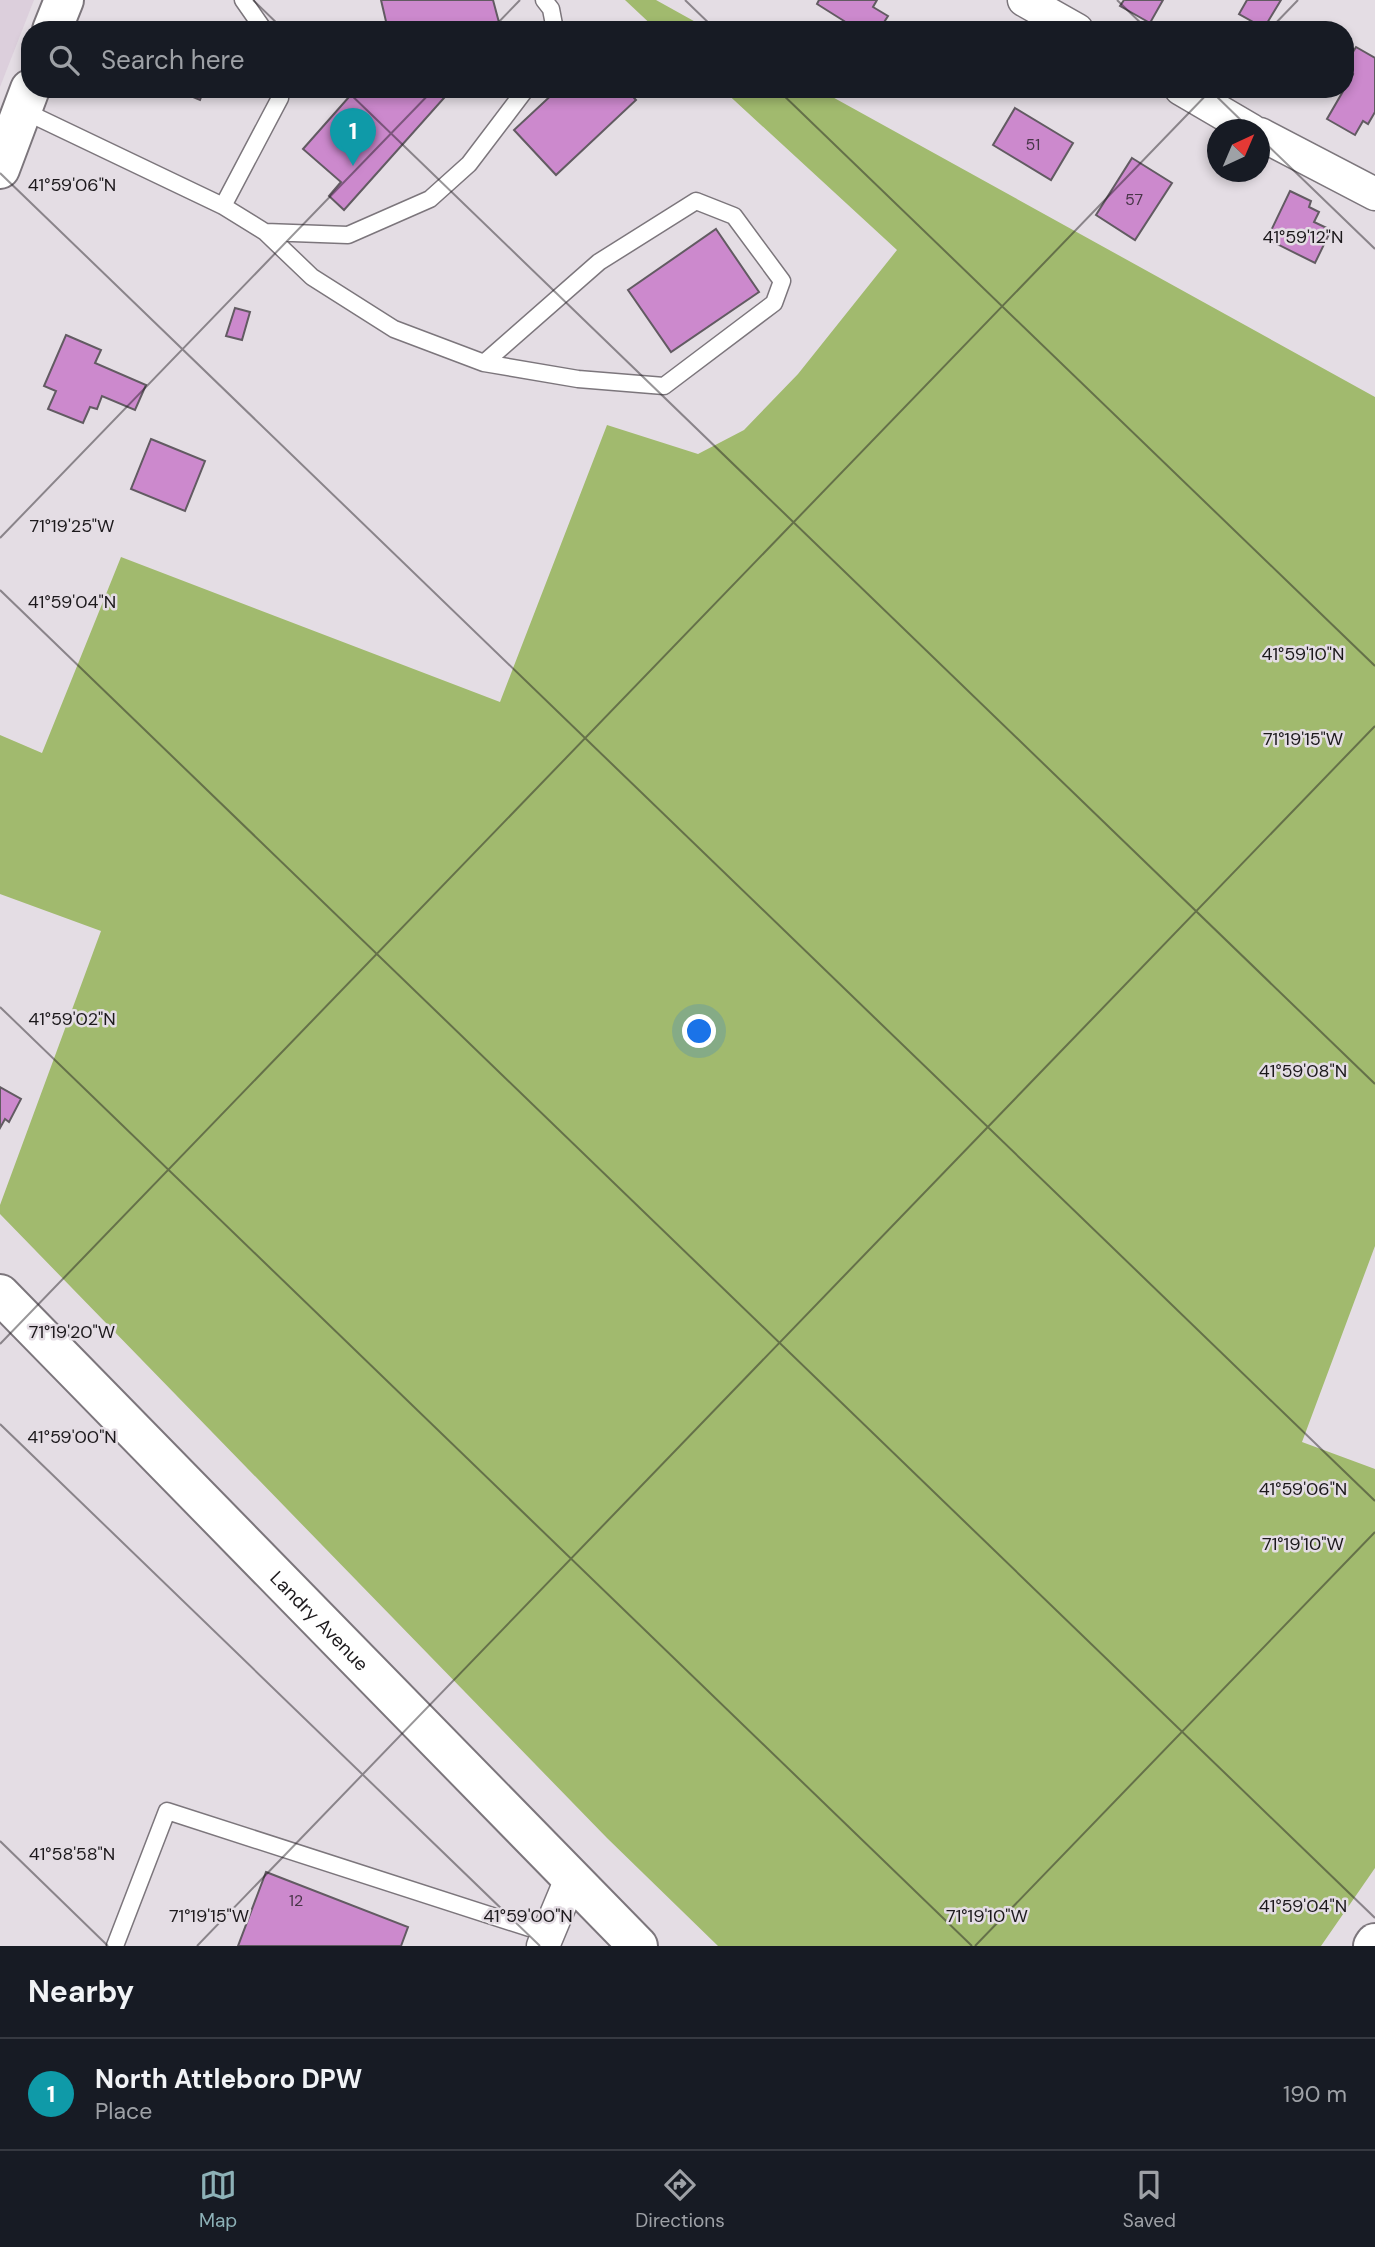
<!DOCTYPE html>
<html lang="en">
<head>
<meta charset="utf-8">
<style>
  :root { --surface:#171b24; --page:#20242c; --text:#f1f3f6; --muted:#9ea1a6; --line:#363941; --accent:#8db1b7 }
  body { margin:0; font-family:"DM Sans",sans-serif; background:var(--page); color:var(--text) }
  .compass { position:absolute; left:1207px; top:119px; width:63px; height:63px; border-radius:50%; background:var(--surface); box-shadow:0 4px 10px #0003; rotate:44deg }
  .you { position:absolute; left:700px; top:1032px; width:24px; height:24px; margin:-18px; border:5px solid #fff; border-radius:50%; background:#1a73e8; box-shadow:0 0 0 10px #1a73e833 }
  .badge { display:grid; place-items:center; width:46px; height:46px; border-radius:50%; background:var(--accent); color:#fff; font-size:23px; font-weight:700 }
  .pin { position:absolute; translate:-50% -58px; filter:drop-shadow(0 2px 4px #0008) }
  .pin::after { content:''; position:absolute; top:37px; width:24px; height:21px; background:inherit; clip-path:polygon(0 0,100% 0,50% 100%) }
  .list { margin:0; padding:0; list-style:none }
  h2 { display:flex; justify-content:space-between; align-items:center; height:91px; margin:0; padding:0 28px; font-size:30px }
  h2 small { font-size:23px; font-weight:400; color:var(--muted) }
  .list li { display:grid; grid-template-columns:46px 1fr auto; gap:21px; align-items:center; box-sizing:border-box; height:112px; padding:0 28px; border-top:2px solid var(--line) }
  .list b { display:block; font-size:26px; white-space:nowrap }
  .list p { margin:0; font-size:23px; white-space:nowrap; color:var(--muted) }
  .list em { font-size:23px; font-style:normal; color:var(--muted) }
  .icon { flex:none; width:38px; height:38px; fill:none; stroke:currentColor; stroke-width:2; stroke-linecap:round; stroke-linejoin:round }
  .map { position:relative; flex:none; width:1375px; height:1946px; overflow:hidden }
  .search { position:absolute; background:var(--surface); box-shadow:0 4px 10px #0003; left:21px; right:21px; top:21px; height:77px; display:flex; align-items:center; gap:18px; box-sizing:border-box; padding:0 24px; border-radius:28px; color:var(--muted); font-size:26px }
  .sheet { height:203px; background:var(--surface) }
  nav { display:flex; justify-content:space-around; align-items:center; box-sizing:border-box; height:98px; border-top:2px solid var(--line); background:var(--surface); font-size:19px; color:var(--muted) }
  nav a { display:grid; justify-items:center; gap:4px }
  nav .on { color:var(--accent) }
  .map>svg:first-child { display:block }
  .built { fill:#dccfdc }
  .green { fill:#a1ba6e }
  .building { fill:#cc89cd; stroke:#625b62; stroke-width:2 }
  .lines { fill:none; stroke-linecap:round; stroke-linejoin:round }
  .service-casing { stroke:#7c767c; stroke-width:19 }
  .minor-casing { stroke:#7c767c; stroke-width:35 }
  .tertiary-casing { stroke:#7c767c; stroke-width:42 }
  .service { stroke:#fff; stroke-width:16 }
  .minor { stroke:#fff; stroke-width:32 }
  .tertiary { stroke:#fff; stroke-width:38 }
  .ticks { fill:none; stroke:#1c191c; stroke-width:2; stroke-opacity:0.45 }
  .labels { text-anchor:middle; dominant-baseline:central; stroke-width:5; stroke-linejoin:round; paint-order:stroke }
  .number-label { font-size:16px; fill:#483548 }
  .street-label { font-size:19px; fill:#1c191c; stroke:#e4dde4 }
  .ticks-label { font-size:18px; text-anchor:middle; fill:#1c191c; stroke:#e4dde4; stroke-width:5; stroke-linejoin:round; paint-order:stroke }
</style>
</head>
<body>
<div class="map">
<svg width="1375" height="1946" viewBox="0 0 1375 1946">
  <rect width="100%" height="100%" fill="#e4dde4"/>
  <!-- built -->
  <path class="built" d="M 0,0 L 34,0 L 0,87 Z"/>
  <!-- green -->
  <path class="green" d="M 625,0 L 656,0 L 710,30 L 657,30 Z
    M 722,89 L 818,89 L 1375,397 L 1375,1246 L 1302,1442 L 1375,1469 L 1375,1868 L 1321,1946 L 718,1946 L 607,1838 L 0,1214 L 0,1205 L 101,931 L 0,894 L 0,735 L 42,753 L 121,557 L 500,702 L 607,425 L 698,454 L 744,430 L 798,374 L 897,250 Z"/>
  <!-- building -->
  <path class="building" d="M 381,0 L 493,0 L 501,30 L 388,30 Z
    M 819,0 L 877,0 L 873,7 L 888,16 L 879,30 L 850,30 L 852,26 L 817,4 Z
    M 1124,0 L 1163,0 L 1150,23 L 1120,6 Z
    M 1247,0 L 1281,0 L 1264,28 L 1239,14 Z
    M 1356,47 L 1375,58 L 1375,112 L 1368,124 L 1363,121 L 1355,135 L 1327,119 L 1353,74 L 1345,69 L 1345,65 Z
    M 174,89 L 204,89 L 200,100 Z
    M 356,89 L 452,89 L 344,210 L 329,196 L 341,182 L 303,149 Z
    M 558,89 L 626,89 L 636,100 L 556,175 L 514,130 Z
    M 1015,108 L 1073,143 L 1051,180 L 993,145 Z
    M 1132,158 L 1172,183 L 1135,240 L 1096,215 Z
    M 1290,191 L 1311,201 L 1309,207 L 1319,212 L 1314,222 L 1331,230 L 1315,263 L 1267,239 Z
    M 716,229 L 759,292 L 671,352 L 628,290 Z
    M 235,308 L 250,312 L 242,340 L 226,336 Z
    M 66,335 L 101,350 L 95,363 L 146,385 L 135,410 L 102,396 L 97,409 L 90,407 L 83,423 L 48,409 L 56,391 L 44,386 Z
    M 151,439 L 205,461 L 185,511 L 131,489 Z
    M 0,1087 L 21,1099 L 9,1122 L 5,1119 L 0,1128 Z
    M 266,1872 L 408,1927 L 401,1946 L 238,1946 Z"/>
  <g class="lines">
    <defs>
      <path id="service" d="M 243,0 L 264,30
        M 544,0 L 551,9 L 555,30
        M 22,110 L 223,206 L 265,232 L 348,235 L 430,199 L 469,164 L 526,89
        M 223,206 L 280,98 L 281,89
        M 265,232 L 312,277 L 394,329 L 484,363 L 578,379 L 664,386 L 774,303 L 782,281 L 734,216 L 696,201 L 599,262 L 484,363
        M 115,1946 L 167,1811 L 548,1934"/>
      <path id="minor" d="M 1024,0 L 1077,30
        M 1181,89 L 1251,130
        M 1260,134 L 1375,194
        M 543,1946 L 571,1879"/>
      <g id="tertiary">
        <path d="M 52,30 L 64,0"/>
        <path d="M 0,169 L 30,89"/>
        <path id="s1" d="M 0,1294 L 638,1946"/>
        <path d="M 1373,1946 L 1375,1943"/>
      </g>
    </defs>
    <!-- service casing -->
    <use href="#service" class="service-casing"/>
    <!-- minor casing -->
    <use href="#minor" class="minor-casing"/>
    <!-- tertiary casing -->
    <use href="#tertiary" class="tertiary-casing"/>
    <!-- service -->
    <use href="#service" class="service"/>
    <!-- minor -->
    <use href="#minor" class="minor"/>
    <!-- tertiary -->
    <use href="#tertiary" class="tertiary"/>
  </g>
  <!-- ticks -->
  <path class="ticks" d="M 253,0 L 284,30M 685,0 L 716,30M 1117,0 L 1148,30M 491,30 L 520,0M 1269,30 L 1298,0M 345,89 L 1375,1084M 777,89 L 1375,666M 1209,89 L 1251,130M 1260,138 L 1375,249M 0,173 L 1375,1501M 0,538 L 434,89M 0,590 L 1375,1918M 0,1007 L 972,1946M 0,1344 L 1212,89M 0,1424 L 540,1946M 0,1841 L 108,1946M 197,1946 L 1375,726M 975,1946 L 1375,1532"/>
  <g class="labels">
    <!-- number labels -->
    <g class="number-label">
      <text x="1033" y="144">51</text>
      <text x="1134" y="199">57</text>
      <text x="296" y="1900">12</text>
    </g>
    <!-- street labels -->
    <g class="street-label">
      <text stroke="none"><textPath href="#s1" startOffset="457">Landry Avenue</textPath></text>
    </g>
  </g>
  <g class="ticks-label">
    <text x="72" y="191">41°59'06"N</text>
    <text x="1303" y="243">41°59'12"N</text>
    <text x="72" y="532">71°19'25"W</text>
    <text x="72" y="608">41°59'04"N</text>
    <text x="1303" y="660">41°59'10"N</text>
    <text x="1303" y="745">71°19'15"W</text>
    <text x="72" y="1025">41°59'02"N</text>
    <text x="1303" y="1077">41°59'08"N</text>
    <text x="72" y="1338">71°19'20"W</text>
    <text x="72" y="1443">41°59'00"N</text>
    <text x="1303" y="1495">41°59'06"N</text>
    <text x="1303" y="1550">71°19'10"W</text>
    <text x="72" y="1860">41°58'58"N</text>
    <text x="1303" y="1912">41°59'04"N</text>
    <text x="209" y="1922">71°19'15"W</text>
    <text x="987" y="1922">71°19'10"W</text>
    <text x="528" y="1922">41°59'00"N</text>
  </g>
</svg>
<svg class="compass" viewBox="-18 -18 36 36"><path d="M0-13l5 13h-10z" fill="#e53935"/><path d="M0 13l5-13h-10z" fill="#9ea1a6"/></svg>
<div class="you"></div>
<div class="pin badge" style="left:353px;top:166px;background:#0f9aa8">1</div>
<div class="search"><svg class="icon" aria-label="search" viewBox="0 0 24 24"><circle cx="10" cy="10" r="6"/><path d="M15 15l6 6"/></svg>Search here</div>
</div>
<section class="sheet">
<h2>Nearby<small></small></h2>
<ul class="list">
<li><span class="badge" style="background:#0f9aa8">1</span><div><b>North Attleboro DPW</b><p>Place</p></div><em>190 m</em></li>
</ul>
</section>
<nav>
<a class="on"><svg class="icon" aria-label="map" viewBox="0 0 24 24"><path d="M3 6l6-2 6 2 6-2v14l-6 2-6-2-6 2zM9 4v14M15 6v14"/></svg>Map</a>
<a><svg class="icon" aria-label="directions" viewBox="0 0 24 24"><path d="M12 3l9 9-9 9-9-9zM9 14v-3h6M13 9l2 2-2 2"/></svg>Directions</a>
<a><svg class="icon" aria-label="saved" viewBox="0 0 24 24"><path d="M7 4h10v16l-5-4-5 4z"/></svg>Saved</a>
</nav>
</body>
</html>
